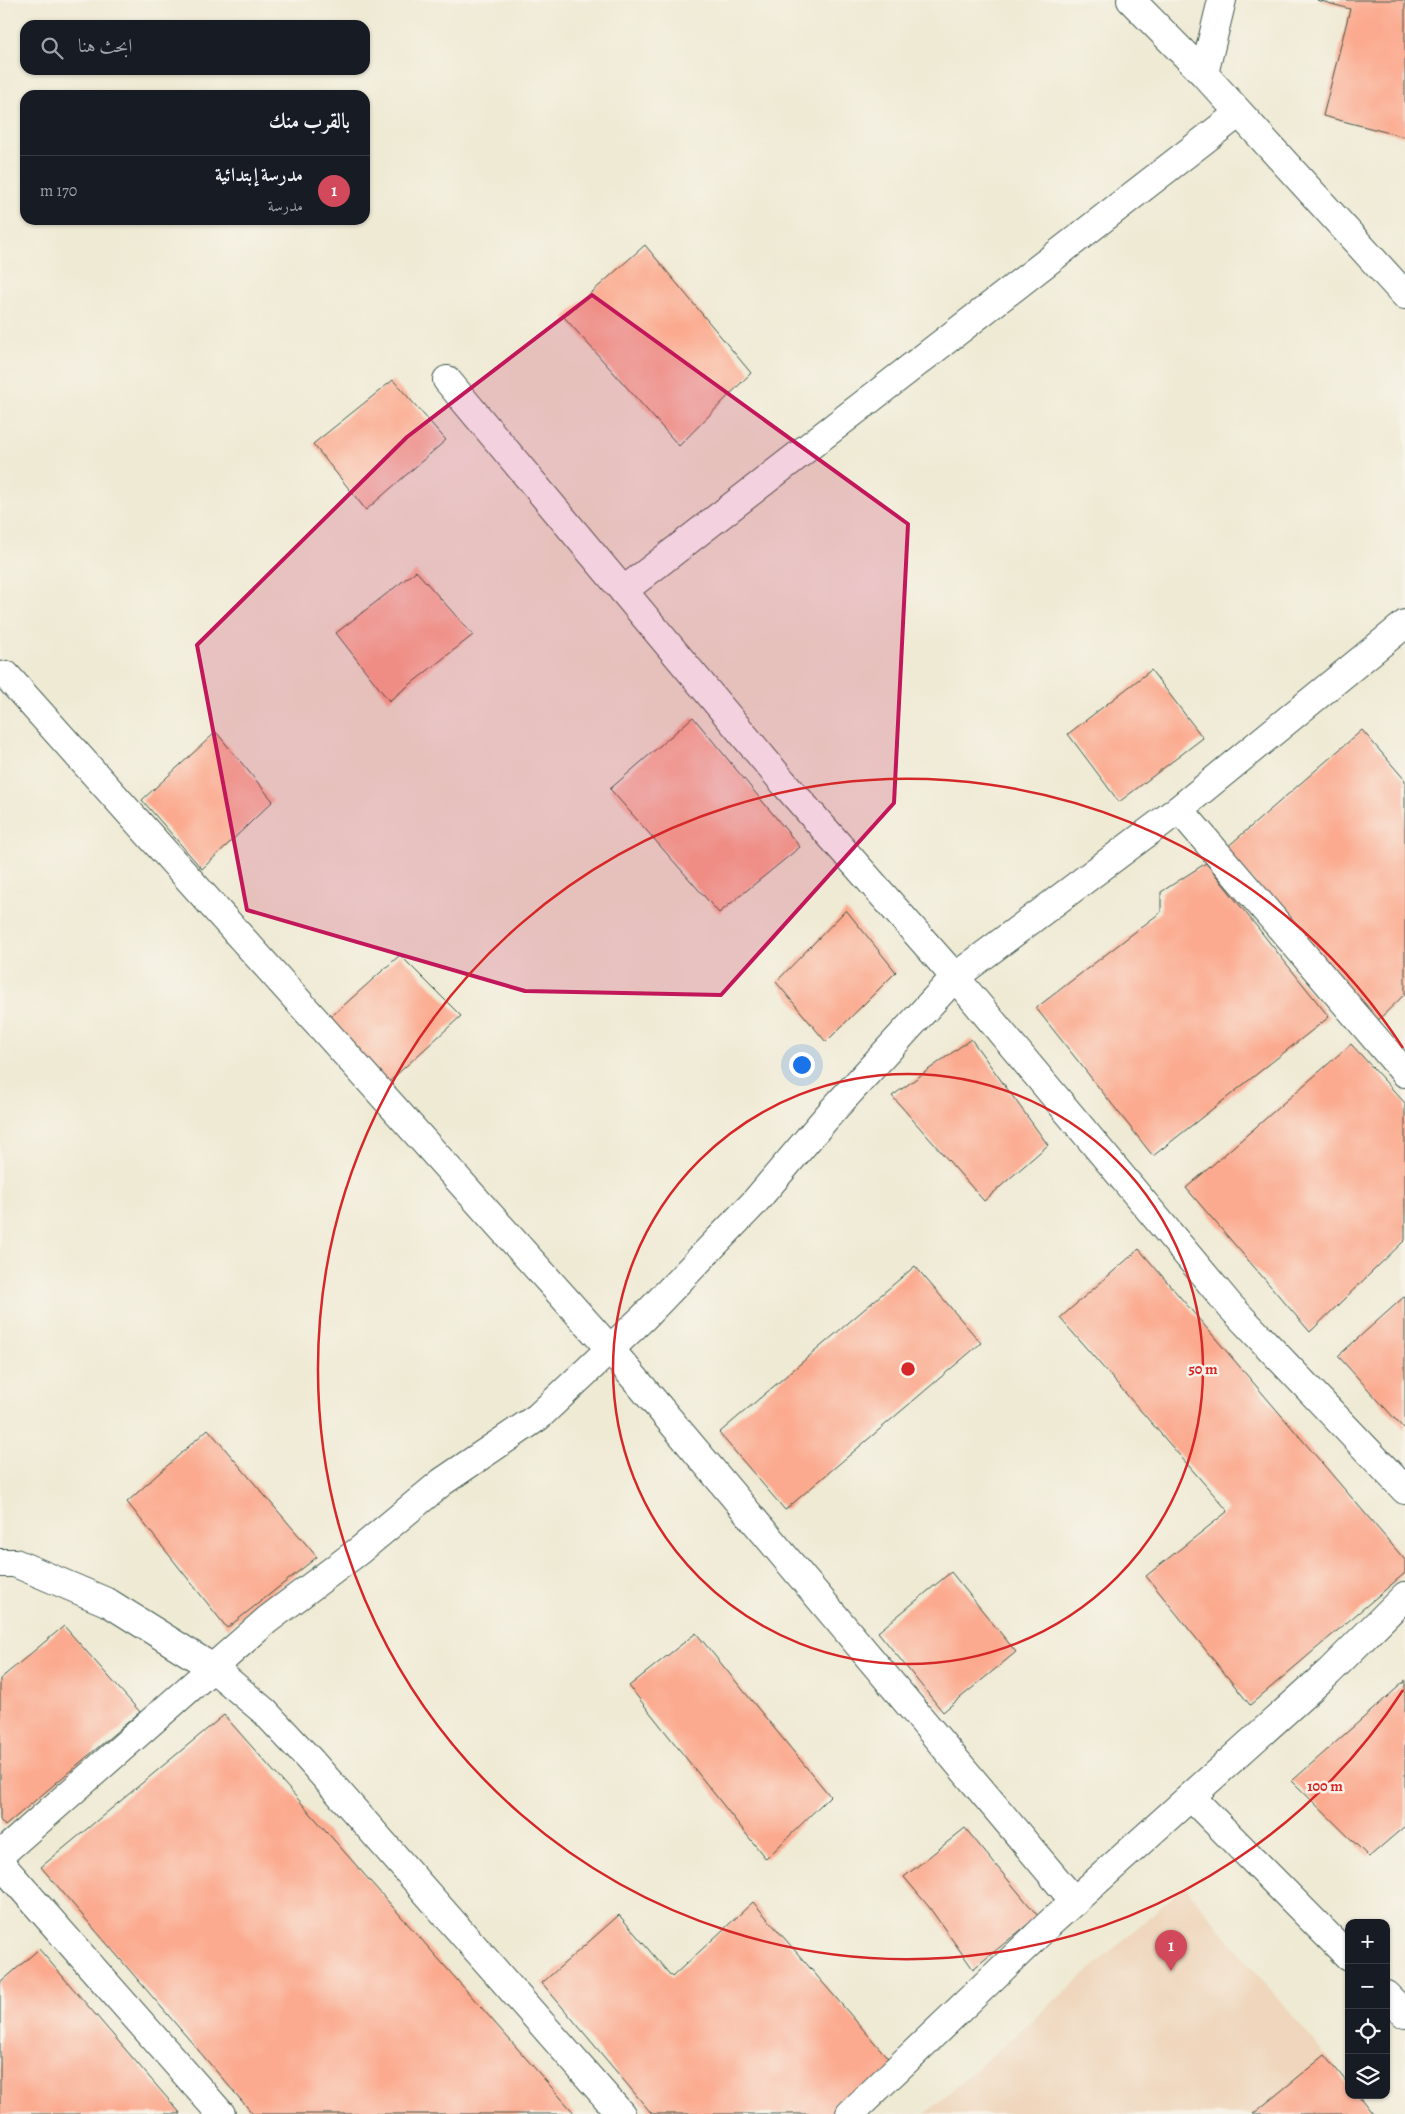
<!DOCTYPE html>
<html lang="ar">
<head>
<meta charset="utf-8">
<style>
  :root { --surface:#171b24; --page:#20242c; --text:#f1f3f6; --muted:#9ea1a6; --line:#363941; --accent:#d1495b }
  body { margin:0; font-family:Alegreya,Amiri,serif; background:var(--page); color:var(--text); direction:rtl }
  .controls { position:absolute; right:15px; bottom:15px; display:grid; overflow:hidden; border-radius:10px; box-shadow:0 1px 4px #0004 }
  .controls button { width:45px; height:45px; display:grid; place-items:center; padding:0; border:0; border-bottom:1px solid var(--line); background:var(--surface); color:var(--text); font:25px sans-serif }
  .you { position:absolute; left:801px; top:1064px; width:18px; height:18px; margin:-12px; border:4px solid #fff; border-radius:50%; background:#1a73e8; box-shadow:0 0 0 8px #1a73e833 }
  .badge { display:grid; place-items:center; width:32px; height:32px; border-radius:50%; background:var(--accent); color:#fff; font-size:16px; font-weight:700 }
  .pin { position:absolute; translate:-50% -41px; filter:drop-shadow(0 1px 2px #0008) }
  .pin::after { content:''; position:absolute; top:26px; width:18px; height:15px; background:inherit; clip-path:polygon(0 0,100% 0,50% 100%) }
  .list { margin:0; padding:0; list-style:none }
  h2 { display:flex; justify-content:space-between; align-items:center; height:65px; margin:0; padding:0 20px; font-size:21px }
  h2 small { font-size:16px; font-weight:400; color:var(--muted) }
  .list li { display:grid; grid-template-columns:32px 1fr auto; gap:15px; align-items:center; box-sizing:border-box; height:70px; padding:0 20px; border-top:1px solid var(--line) }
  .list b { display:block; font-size:19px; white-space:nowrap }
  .list p { margin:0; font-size:16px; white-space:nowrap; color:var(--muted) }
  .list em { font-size:16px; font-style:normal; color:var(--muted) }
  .icon { flex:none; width:28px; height:28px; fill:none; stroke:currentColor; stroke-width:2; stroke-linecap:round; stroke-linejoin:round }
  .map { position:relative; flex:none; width:1405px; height:2114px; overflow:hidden; direction:ltr }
  .search { position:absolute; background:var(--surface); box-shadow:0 1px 4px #0004; left:20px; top:20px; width:350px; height:55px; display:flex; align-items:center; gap:12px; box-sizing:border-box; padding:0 18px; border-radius:15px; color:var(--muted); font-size:19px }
  .panel { position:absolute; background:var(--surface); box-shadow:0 1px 4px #0004; left:20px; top:90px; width:350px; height:135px; border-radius:15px; direction:rtl }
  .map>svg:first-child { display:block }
  .built { fill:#efd6bc }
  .building { fill:#fbaa8f }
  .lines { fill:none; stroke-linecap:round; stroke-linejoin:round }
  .street-casing { stroke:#3e574c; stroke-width:30 }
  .street { stroke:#fff; stroke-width:28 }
  .marked { fill:#c2185b; fill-opacity:0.2; stroke:#c2185b; stroke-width:4; stroke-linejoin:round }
  .ring { fill:none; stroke:#d62828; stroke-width:2.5 }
  .centre { fill:#d62828; stroke:#f7f3e8; stroke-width:2.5 }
  .ring-label { font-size:15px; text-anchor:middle; font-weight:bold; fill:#d62828; stroke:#f7f3e8; stroke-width:5; stroke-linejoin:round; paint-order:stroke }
</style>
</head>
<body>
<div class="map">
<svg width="1405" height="2114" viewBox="0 0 1405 2114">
  <rect width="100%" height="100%" fill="#f7f3e8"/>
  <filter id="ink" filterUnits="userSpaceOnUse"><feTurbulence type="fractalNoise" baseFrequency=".02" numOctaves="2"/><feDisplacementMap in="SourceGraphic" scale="10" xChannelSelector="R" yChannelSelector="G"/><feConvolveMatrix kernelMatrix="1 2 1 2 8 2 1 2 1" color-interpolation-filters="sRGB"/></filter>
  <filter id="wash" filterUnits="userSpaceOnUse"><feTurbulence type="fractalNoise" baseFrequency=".0096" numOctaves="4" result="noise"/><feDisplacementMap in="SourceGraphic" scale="20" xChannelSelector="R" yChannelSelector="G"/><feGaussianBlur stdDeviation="1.12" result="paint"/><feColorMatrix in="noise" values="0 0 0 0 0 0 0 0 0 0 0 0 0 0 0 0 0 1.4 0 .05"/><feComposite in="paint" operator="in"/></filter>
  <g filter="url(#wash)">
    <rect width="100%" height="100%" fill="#efead4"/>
    <!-- built -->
    <path class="built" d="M 1185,1886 L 1325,2055 L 1253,2114 L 925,2114 Z"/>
    <g id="blocks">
      <!-- building -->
      <path class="building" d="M 1317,0 L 1405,0 L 1405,137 L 1323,116 L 1350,9 Z
        M 645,245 L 751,373 L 679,446 L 564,317 Z
        M 393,380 L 446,440 L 366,510 L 313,444 Z
        M 416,571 L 473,635 L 389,701 L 336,633 Z
        M 1151,670 L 1203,738 L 1119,802 L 1068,734 Z
        M 693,717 L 800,847 L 719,913 L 610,789 Z
        M 1362,730 L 1405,780 L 1405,994 L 1375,1023 L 1225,849 Z
        M 216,732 L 273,801 L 202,869 L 142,800 Z
        M 1206,863 L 1329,1017 L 1153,1156 L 1036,1008 L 1161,912 L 1161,892 Z
        M 846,910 L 896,972 L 826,1042 L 776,982 Z
        M 400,955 L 461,1016 L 382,1088 L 324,1023 Z
        M 971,1039 L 1048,1145 L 984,1201 L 892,1096 Z
        M 1351,1044 L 1405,1103 L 1405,1240 L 1310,1332 L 1186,1188 Z
        M 1139,1249 L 1405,1560 L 1405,1573 L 1250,1705 L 1146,1576 L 1228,1511 L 1060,1318 Z
        M 915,1266 L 981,1343 L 785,1510 L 719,1433 Z
        M 1405,1296 L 1405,1430 L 1338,1356 Z
        M 208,1429 L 317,1557 L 227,1628 L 127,1502 Z
        M 951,1572 L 1016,1652 L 943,1712 L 878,1632 Z
        M 64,1626 L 140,1712 L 5,1826 L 0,1820 L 0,1679 Z
        M 696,1633 L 830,1796 L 766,1859 L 629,1686 Z
        M 1405,1681 L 1405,1826 L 1369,1857 L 1292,1781 Z
        M 224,1715 L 575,2114 L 253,2114 L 41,1867 Z
        M 965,1828 L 1038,1916 L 973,1969 L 929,1907 L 904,1877 Z
        M 753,1902 L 894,2065 L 836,2114 L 652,2114 L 542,1983 L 619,1915 L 672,1977 Z
        M 39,1949 L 181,2114 L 0,2114 L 0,1983 Z
        M 1325,2055 L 1349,2085 L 1349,2095 L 1358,2095 L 1373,2114 L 1253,2114 Z"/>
    </g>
  </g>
  <g filter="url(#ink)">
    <use href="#blocks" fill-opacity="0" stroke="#3e574c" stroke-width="1"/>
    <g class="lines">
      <defs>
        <path id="street" d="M 1131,0 L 1204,74 L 1405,295
          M 1204,74 L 1222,0
          M 447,380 L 783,782 L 955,977 L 1230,1306 L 1405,1490
          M 623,591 L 1239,113
          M 6,675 L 610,1349 L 1075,1902
          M 1179,809 L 1405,1073
          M 0,1563 L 15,1563 L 109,1603 L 213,1668 L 265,1712 L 309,1759 L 621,2114
          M 1191,1797 L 1349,1957
          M 0,1855 L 267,1620 L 360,1550 L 442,1482 L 538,1417 L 644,1317 L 753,1204 L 832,1111 L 955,977 L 1179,809 L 1405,624
          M 0,1863 L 221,2114
          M 1386,1995 L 1405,2014
          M 850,2114 L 1049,1924 L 1329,1672 L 1405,1596"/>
      </defs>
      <!-- street casing -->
      <use href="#street" class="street-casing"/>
      <!-- street -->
      <use href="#street" class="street"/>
    </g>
  </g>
  <!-- marked area -->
  <path class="marked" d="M 592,295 L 908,524 L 894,803 L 721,995 L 525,991 L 247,910 L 197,645 L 407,437 Z"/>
  <!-- distance rings -->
  <g class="ring">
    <circle cx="908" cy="1369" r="295"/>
    <path d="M1403 1690A590 590 0 1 1 1403 1048"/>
  </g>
  <circle cx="908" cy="1369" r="8" class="centre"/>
  <g class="ring-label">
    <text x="1203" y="1374">50 m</text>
    <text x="1325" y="1791">100 m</text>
  </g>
</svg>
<div class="controls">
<button>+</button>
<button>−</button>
<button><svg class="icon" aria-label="locate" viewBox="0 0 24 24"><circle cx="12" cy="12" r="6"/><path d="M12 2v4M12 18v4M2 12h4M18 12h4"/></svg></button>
<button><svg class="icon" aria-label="layers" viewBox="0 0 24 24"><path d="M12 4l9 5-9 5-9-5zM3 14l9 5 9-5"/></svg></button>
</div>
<div class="you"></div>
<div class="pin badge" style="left:1171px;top:1971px">1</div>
<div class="search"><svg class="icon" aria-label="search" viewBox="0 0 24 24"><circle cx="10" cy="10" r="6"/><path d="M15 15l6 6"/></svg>ابحث هنا</div>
<section class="panel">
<h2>بالقرب منك<small></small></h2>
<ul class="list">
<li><span class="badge">1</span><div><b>مدرسة إبتدائية</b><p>مدرسة</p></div><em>170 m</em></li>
</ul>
</section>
</div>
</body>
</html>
